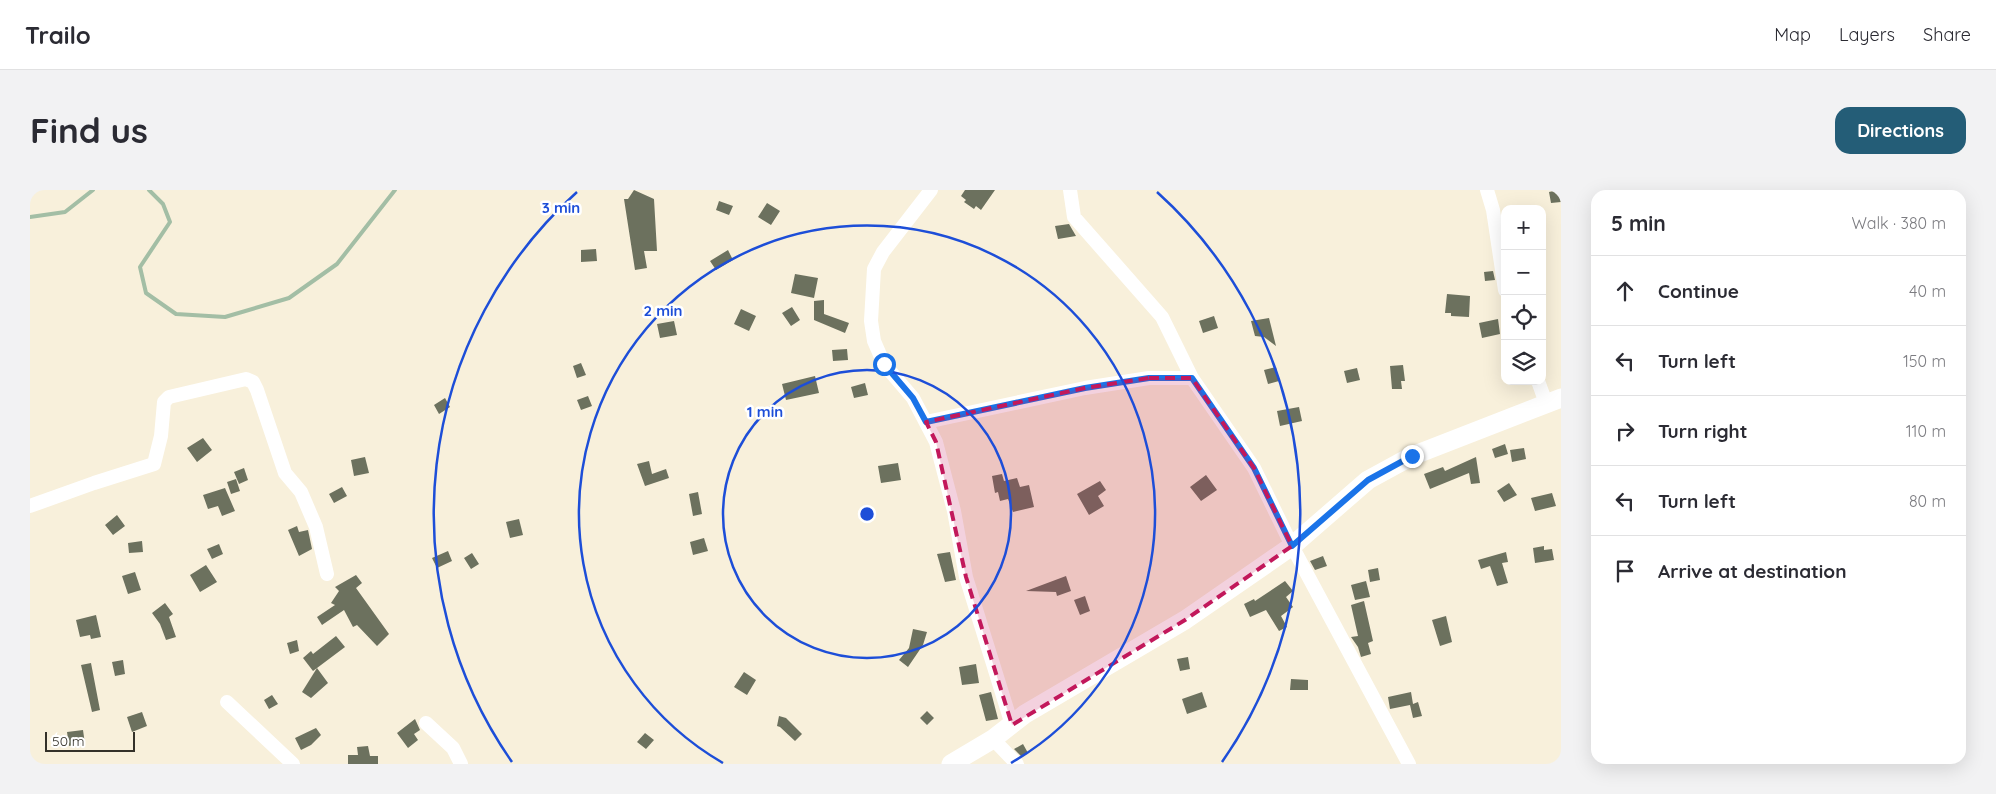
<!DOCTYPE html>
<html lang="en">
<head>
<meta charset="utf-8">
<style>
  :root { --surface:#fff; --page:#f2f2f3; --text:#2b2b33; --muted:#7c7c81; --line:#e1e1e2; --accent:#245d77 }
  body { margin:0; font-family:Quicksand,sans-serif; background:var(--page); color:var(--text) }
  .controls { position:absolute; right:15px; top:15px; display:grid; overflow:hidden; border-radius:10px; box-shadow:0 5px 20px #0002 }
  .controls button { width:45px; height:45px; display:grid; place-items:center; padding:0; border:0; border-bottom:1px solid var(--line); background:var(--surface); color:var(--text); font:25px sans-serif }
  .scale { position:absolute; left:15px; bottom:12px; width:90px; box-sizing:border-box; padding-left:5px; border:2px solid #343129; border-top:0; font-size:14px; line-height:18px; white-space:nowrap; color:#343129; -webkit-text-stroke:4px #fff; paint-order:stroke }
  .stop { position:absolute; width:15px; height:15px; margin:-11px; border:4px solid #1a73e8; border-radius:50%; background:#fff }
  .stop.end { background:#1a73e8; border-color:#fff; box-shadow:0 1px 5px #0008 }
  .list { margin:0; padding:0; list-style:none }
  h2 { display:flex; justify-content:space-between; align-items:center; height:65px; margin:0; padding:0 20px; font-size:21px }
  h2 small { font-size:16px; font-weight:400; color:var(--muted) }
  .list li { display:grid; grid-template-columns:32px 1fr auto; gap:15px; align-items:center; box-sizing:border-box; height:70px; padding:0 20px; border-top:1px solid var(--line) }
  .list b { display:block; font-size:19px; white-space:nowrap }
  .list em { font-size:16px; font-style:normal; color:var(--muted) }
  .icon { flex:none; width:28px; height:28px; fill:none; stroke:currentColor; stroke-width:2; stroke-linecap:round; stroke-linejoin:round }
  .map { position:relative; flex:none; width:1531px; height:574px; overflow:hidden; border-radius:15px }
  header { display:flex; align-items:center; gap:30px; box-sizing:border-box; height:70px; padding:0 25px; background:var(--surface); border-bottom:1px solid var(--line) }
  header strong { font-size:24px }
  nav { display:flex; gap:28px; margin-inline-start:auto; font-size:18px }
  .intro { display:flex; align-items:center; justify-content:space-between; box-sizing:border-box; height:120px; padding:0 30px }
  h1 { margin:0; font-size:35px }
  .button { padding:12px 22px; border-radius:15px; background:var(--accent); color:#fff; font-size:18px; font-weight:700 }
  main { display:flex; gap:30px; padding:0 30px }
  aside { flex:1; background:var(--surface); border-radius:15px; box-shadow:0 5px 20px #0002 }
  .map>svg:first-child { display:block }
  .lines { fill:none; stroke-linecap:round; stroke-linejoin:round }
  .stream { stroke:#a3bea5; stroke-width:4 }
  .building { fill:#6c715e }
  .street { stroke:#fff; stroke-width:14 }
  .secondary { stroke:#fff; stroke-width:19 }
  .route { stroke:#1a73e8; stroke-width:6 }
  .marked { fill:#c2185b; fill-opacity:0.2; stroke:#c2185b; stroke-width:4; stroke-dasharray:10 6; stroke-linejoin:round }
  .ring { fill:none; stroke:#1d4ed8; stroke-width:2.5 }
  .centre { fill:#1d4ed8; stroke:#fff; stroke-width:2.5 }
  .ring-label { font-size:15px; text-anchor:middle; font-weight:bold; fill:#1d4ed8; stroke:#fff; stroke-width:5; stroke-linejoin:round; paint-order:stroke }
</style>
</head>
<body>
<header>
<strong>Trailo</strong>
<nav><a>Map</a><a>Layers</a><a>Share</a></nav>
</header>
<div class="intro"><h1>Find us</h1><a class="button">Directions</a></div>
<main>
<div class="map">
<svg width="1531" height="574" viewBox="0 0 1531 574">
  <rect width="100%" height="100%" fill="#f8f0db"/>
  <g class="lines">
    <!-- stream -->
    <path class="stream" d="M 119,0 L 133,14 L 140,32 L 110,77 L 116,103 L 146,124 L 195,127 L 259,108 L 307,74 L 365,0
      M 0,27 L 35,22 L 63,0"/>
  </g>
  <!-- building -->
  <path class="building" d="M 604,0 L 624,9 L 627,61 L 614,61 L 617,78 L 605,80 L 594,9 L 598,9 Z
    M 935,0 L 965,0 L 951,20 L 946,16 L 944,19 L 934,12 L 936,10 L 931,6 Z
    M 1529,0 L 1531,12 L 1521,13 L 1519,2 Z
    M 689,11 L 703,16 L 699,25 L 686,20 Z
    M 737,13 L 750,21 L 741,35 L 728,27 Z
    M 1039,34 L 1046,46 L 1028,49 L 1025,36 Z
    M 566,59 L 567,71 L 551,72 L 551,60 Z
    M 698,60 L 703,70 L 686,80 L 680,71 Z
    M 1463,81 L 1465,90 L 1455,91 L 1454,82 Z
    M 765,84 L 788,88 L 784,108 L 761,103 Z
    M 1417,104 L 1440,106 L 1439,127 L 1421,126 L 1421,123 L 1415,123 Z
    M 794,110 L 794,124 L 819,133 L 815,143 L 784,130 L 784,111 Z
    M 762,117 L 770,130 L 761,136 L 752,123 Z
    M 711,119 L 726,126 L 719,141 L 704,134 Z
    M 1184,126 L 1188,138 L 1173,143 L 1169,131 Z
    M 1239,128 L 1246,156 L 1234,147 L 1225,146 L 1221,131 Z
    M 1468,129 L 1470,144 L 1452,148 L 1449,133 Z
    M 644,131 L 647,145 L 630,148 L 627,134 Z
    M 817,159 L 818,170 L 803,171 L 802,160 Z
    M 551,173 L 556,185 L 547,188 L 543,176 Z
    M 1373,175 L 1375,191 L 1371,191 L 1372,199 L 1362,199 L 1360,176 Z
    M 1246,177 L 1249,191 L 1238,194 L 1234,180 Z
    M 1327,178 L 1330,190 L 1317,193 L 1314,181 Z
    M 785,186 L 789,203 L 756,210 L 752,194 Z
    M 835,193 L 838,205 L 824,208 L 821,197 Z
    M 558,206 L 562,216 L 551,220 L 547,210 Z
    M 415,208 L 420,217 L 409,224 L 404,215 Z
    M 1269,217 L 1272,231 L 1250,236 L 1247,221 Z
    M 173,248 L 182,260 L 167,272 L 157,258 Z
    M 1475,254 L 1478,264 L 1465,268 L 1462,259 Z
    M 1494,258 L 1496,269 L 1482,272 L 1480,260 Z
    M 335,267 L 339,283 L 324,286 L 321,270 Z
    M 1446,267 L 1450,293 L 1441,294 L 1439,283 L 1400,299 L 1394,284 L 1413,277 L 1415,281 Z
    M 619,271 L 622,284 L 636,279 L 639,288 L 615,296 L 607,274 Z
    M 868,273 L 871,290 L 851,293 L 848,276 Z
    M 214,278 L 218,290 L 209,294 L 204,282 Z
    M 972,284 L 974,291 L 987,288 L 990,297 L 999,295 L 1004,317 L 983,322 L 978,309 L 970,311 L 968,302 L 965,303 L 962,286 Z
    M 1176,285 L 1187,300 L 1171,311 L 1160,297 Z
    M 206,289 L 210,301 L 201,304 L 197,292 Z
    M 1070,291 L 1076,300 L 1068,306 L 1074,316 L 1059,325 L 1047,304 Z
    M 1479,293 L 1487,305 L 1474,312 L 1467,301 Z
    M 312,297 L 317,306 L 304,313 L 299,304 Z
    M 195,298 L 205,321 L 192,326 L 188,316 L 178,319 L 173,305 Z
    M 668,302 L 672,324 L 663,326 L 659,304 Z
    M 1522,303 L 1526,316 L 1505,321 L 1501,308 Z
    M 87,325 L 95,336 L 83,345 L 75,335 Z
    M 489,329 L 493,345 L 480,348 L 476,332 Z
    M 267,336 L 269,342 L 278,340 L 282,359 L 269,366 L 258,340 Z
    M 674,348 L 678,361 L 663,365 L 660,352 Z
    M 112,351 L 113,362 L 99,363 L 98,353 Z
    M 189,354 L 193,364 L 182,369 L 177,359 Z
    M 1514,356 L 1514,360 L 1522,359 L 1524,370 L 1505,373 L 1503,358 Z
    M 418,361 L 422,371 L 407,378 L 402,368 Z
    M 920,362 L 926,390 L 915,392 L 907,364 Z
    M 1476,362 L 1478,372 L 1472,373 L 1478,393 L 1467,396 L 1460,376 L 1451,379 L 1448,370 Z
    M 442,363 L 449,374 L 441,379 L 434,368 Z
    M 1293,366 L 1297,376 L 1285,380 L 1280,371 Z
    M 176,375 L 187,392 L 170,402 L 160,385 Z
    M 1348,378 L 1350,390 L 1340,392 L 1338,380 Z
    M 105,382 L 111,400 L 98,404 L 92,386 Z
    M 326,385 L 332,393 L 326,398 L 359,444 L 347,456 L 327,435 L 323,437 L 314,420 L 292,435 L 287,427 L 305,415 L 301,413 L 309,401 L 305,397 Z
    M 1036,386 L 1041,401 L 1027,406 L 1026,402 L 996,401 Z
    M 1255,391 L 1263,401 L 1256,407 L 1263,417 L 1251,426 L 1257,437 L 1249,441 L 1236,420 L 1220,427 L 1214,414 L 1224,409 L 1225,411 Z
    M 1336,391 L 1340,407 L 1325,410 L 1321,395 Z
    M 1055,406 L 1060,421 L 1050,425 L 1044,410 Z
    M 1334,411 L 1343,451 L 1338,453 L 1341,464 L 1331,467 L 1328,457 L 1321,447 L 1328,446 L 1321,415 Z
    M 135,413 L 143,424 L 139,427 L 146,447 L 136,450 L 130,434 L 122,423 Z
    M 66,425 L 71,447 L 61,449 L 60,445 L 50,447 L 46,430 Z
    M 1416,426 L 1422,452 L 1410,456 L 1402,430 Z
    M 883,439 L 897,442 L 893,455 L 878,477 L 869,470 L 879,458 Z
    M 306,446 L 315,457 L 287,478 L 298,493 L 281,508 L 272,502 L 287,478 L 283,481 L 273,468 L 281,461 L 283,464 Z
    M 267,450 L 269,461 L 260,464 L 257,453 Z
    M 1158,467 L 1160,479 L 1150,481 L 1147,469 Z
    M 93,470 L 95,484 L 85,486 L 82,472 Z
    M 61,473 L 70,520 L 62,522 L 51,475 Z
    M 946,474 L 949,493 L 932,495 L 929,477 Z
    M 714,482 L 726,490 L 717,505 L 704,497 Z
    M 1261,489 L 1278,490 L 1278,500 L 1260,500 Z
    M 961,502 L 968,529 L 956,531 L 949,505 Z
    M 1172,502 L 1177,517 L 1157,524 L 1152,509 Z
    M 1381,502 L 1383,514 L 1388,512 L 1392,526 L 1383,528 L 1380,515 L 1360,519 L 1358,507 Z
    M 242,505 L 248,514 L 239,519 L 234,510 Z
    M 897,521 L 904,528 L 897,535 L 890,528 Z
    M 112,522 L 117,536 L 102,542 L 97,527 Z
    M 749,526 L 756,528 L 772,544 L 765,551 L 750,537 L 747,536 Z
    M 385,529 L 390,540 L 384,544 L 388,550 L 378,558 L 367,543 Z
    M 286,538 L 291,545 L 281,555 L 271,560 L 265,548 Z
    M 53,540 L 55,554 L 39,556 L 37,542 Z
    M 615,543 L 624,550 L 616,559 L 607,552 Z
    M 993,554 L 998,563 L 992,567 L 984,559 Z
    M 338,556 L 340,566 L 348,566 L 348,574 L 318,574 L 318,565 L 328,565 L 327,557 Z"/>
  <g class="lines">
    <!-- street -->
    <path class="street" d="M 901,0 L 853,62 L 844,79 L 841,131 L 844,151 L 854,174 L 883,208 L 906,252 L 924,321 L 936,387 L 982,535
      M 1040,0 L 1044,27 L 1132,127 L 1162,188 L 1224,278 L 1262,356 L 1379,574
      M 1457,0 L 1463,20 L 1475,100
      M 1508,191 L 1516,213
      M 896,232 L 1055,198 L 1119,188 L 1162,188
      M 0,316 L 64,293 L 124,274 L 131,246 L 134,212 L 139,207 L 216,189 L 223,192 L 227,200 L 255,283 L 271,302 L 286,337 L 297,384
      M 197,512 L 263,574
      M 396,533 L 423,558 L 431,574
      M 963,549 L 987,574"/>
    <!-- secondary -->
    <path class="secondary" d="M 921,574 L 963,549 L 995,524 L 1155,430 L 1262,356 L 1338,290 L 1382,266 L 1531,208"/>
  </g>
  <g class="lines">
    <!-- route -->
    <path class="route" d="M 854,174 L 883,208 L 896,232 L 1055,198 L 1119,188 L 1162,188 L 1224,278 L 1262,356 L 1338,290 L 1382,266"/>
  </g>
  <!-- marked area -->
  <path class="marked" d="M 1119,188 L 1162,188 L 1224,278 L 1262,356 L 1155,430 L 982,535 L 936,387 L 906,252 L 896,232 L 1055,198 Z"/>
  <!-- distance rings -->
  <g class="ring">
    <circle cx="837" cy="324" r="144"/>
    <path d="M693 573A288 288 0 1 1 981 573"/>
    <path d="M482 572A433 433 0 0 1 547 2M1127 2A433 433 0 0 1 1192 572"/>
  </g>
  <circle cx="837" cy="324" r="8" class="centre"/>
  <g class="ring-label">
    <text x="531" y="23">3 min</text>
    <text x="633" y="126">2 min</text>
    <text x="735" y="227">1 min</text>
  </g>
</svg>
<div class="controls">
<button>+</button>
<button>−</button>
<button><svg class="icon" aria-label="locate" viewBox="0 0 24 24"><circle cx="12" cy="12" r="6"/><path d="M12 2v4M12 18v4M2 12h4M18 12h4"/></svg></button>
<button><svg class="icon" aria-label="layers" viewBox="0 0 24 24"><path d="M12 4l9 5-9 5-9-5zM3 14l9 5 9-5"/></svg></button>
</div>
<div class="scale">50 m</div>
<div class="stop" style="left:854px;top:174px"></div>
<div class="stop end" style="left:1382px;top:266px"></div>
</div>
<aside>
<h2>5 min<small>Walk · 380 m</small></h2>
<ul class="list">
<li><svg class="icon" aria-label="ahead" viewBox="0 0 24 24"><path d="M12 20V5M6 11l6-6 6 6"/></svg><div><b>Continue</b></div><em>40 m</em></li>
<li><svg class="icon" aria-label="left" viewBox="0 0 24 24"><path d="M17 20v-9H6M10 6l-5 5 5 5"/></svg><div><b>Turn left</b></div><em>150 m</em></li>
<li><svg class="icon" aria-label="right" viewBox="0 0 24 24"><path d="M7 20v-9h11M14 6l5 5-5 5"/></svg><div><b>Turn right</b></div><em>110 m</em></li>
<li><svg class="icon" aria-label="left" viewBox="0 0 24 24"><path d="M17 20v-9H6M10 6l-5 5 5 5"/></svg><div><b>Turn left</b></div><em>80 m</em></li>
<li><svg class="icon" aria-label="arrive" viewBox="0 0 24 24"><path d="M6 21V4h12l-3 4 3 4H6"/></svg><div><b>Arrive at destination</b></div></li>
</ul>
</aside>
</main>
</body>
</html>
